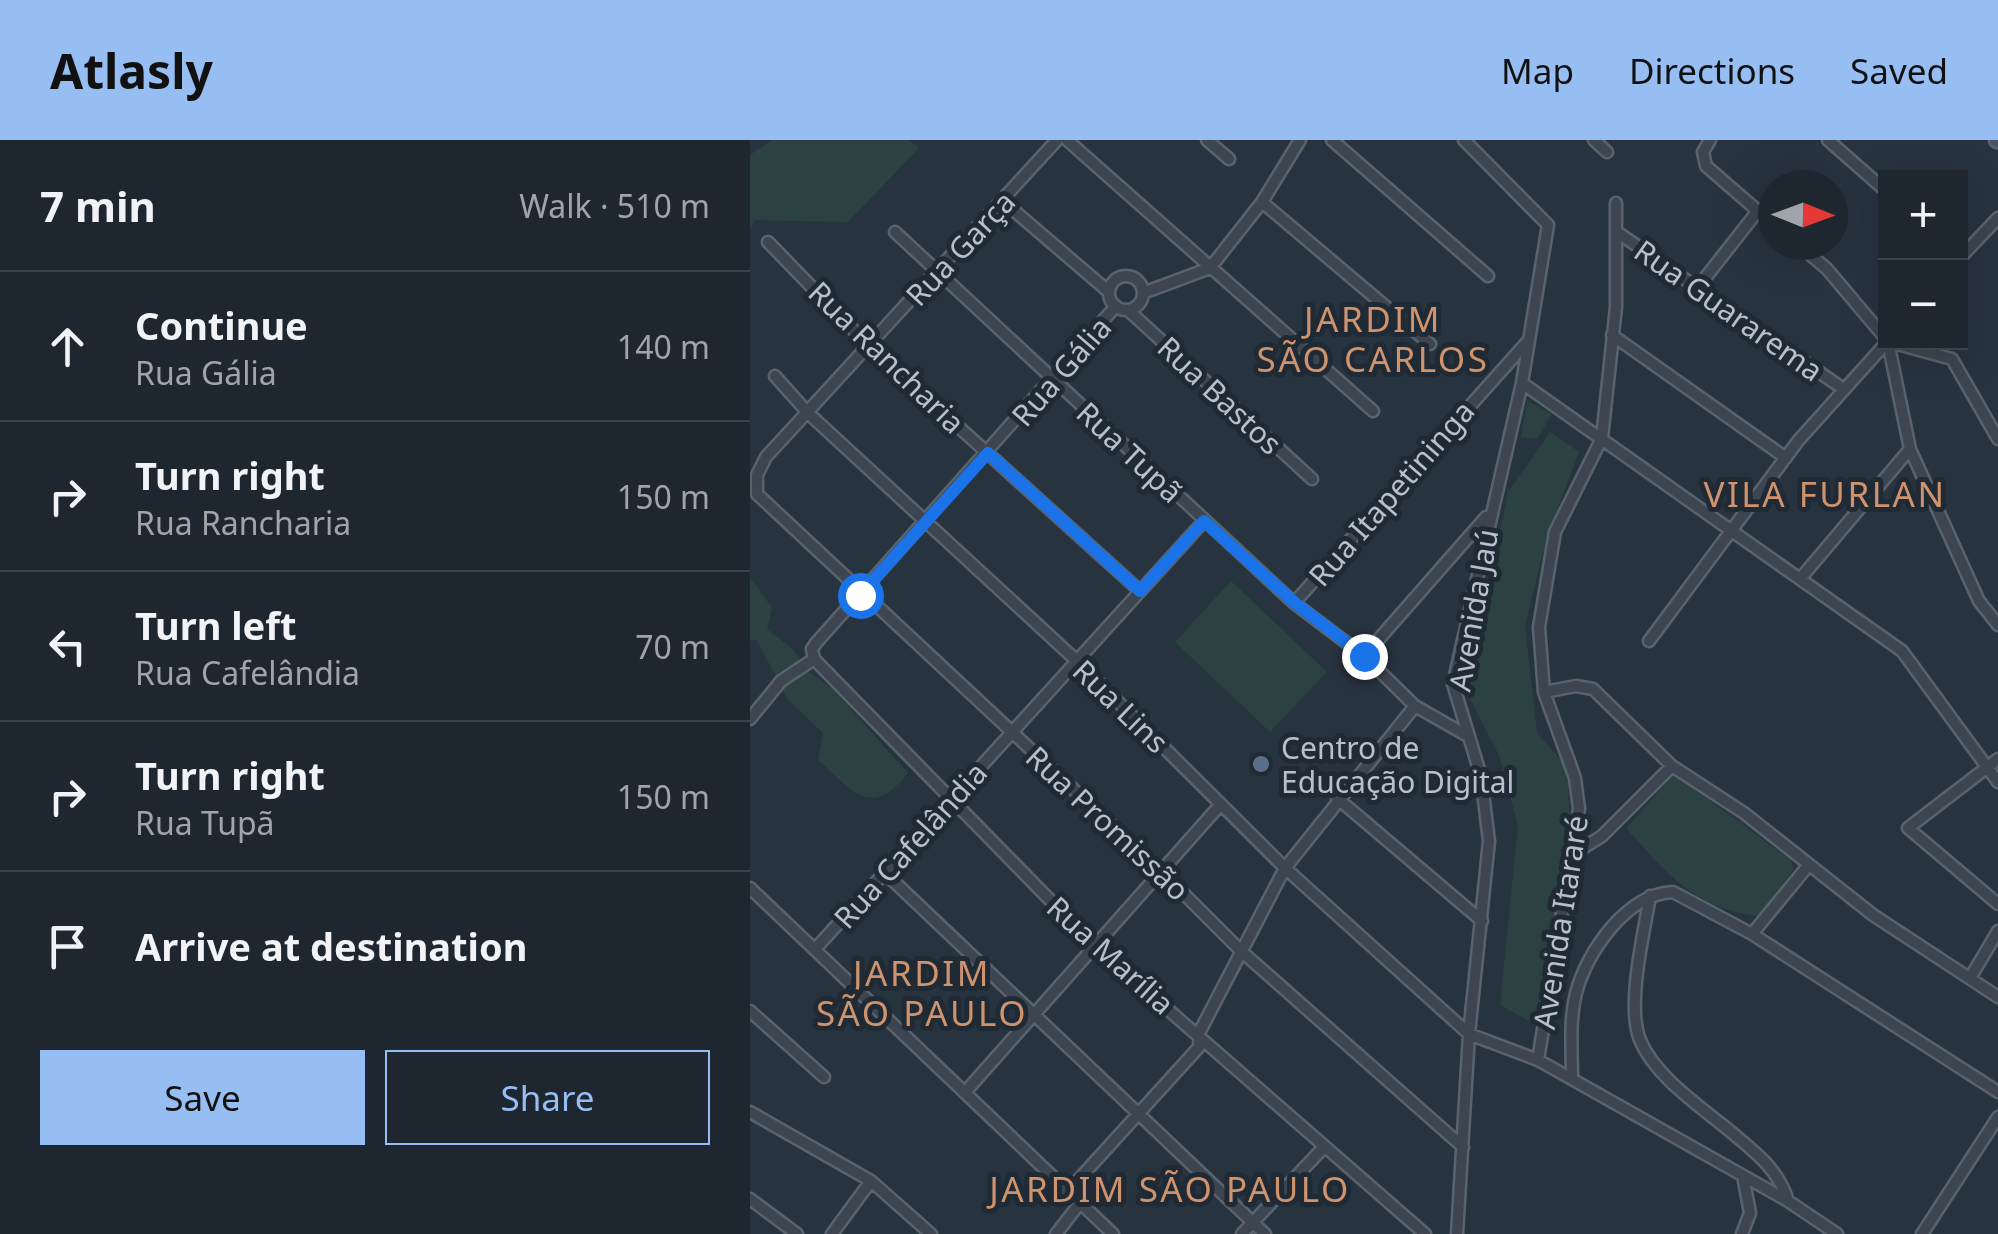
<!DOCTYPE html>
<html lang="en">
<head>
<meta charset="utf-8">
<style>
  :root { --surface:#1e2630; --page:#262e38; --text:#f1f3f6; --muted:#a1a5ab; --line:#3c434c; --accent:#96bef2 }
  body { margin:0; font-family:"Noto Sans",sans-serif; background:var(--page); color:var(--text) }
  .controls { position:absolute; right:30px; top:30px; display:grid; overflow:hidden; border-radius:0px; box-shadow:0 10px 40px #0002 }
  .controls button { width:90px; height:90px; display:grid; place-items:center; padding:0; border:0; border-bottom:2px solid var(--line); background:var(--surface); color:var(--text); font:50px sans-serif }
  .compass { position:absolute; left:1008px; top:30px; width:90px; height:90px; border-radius:50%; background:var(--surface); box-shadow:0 10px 40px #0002; rotate:91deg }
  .stop { position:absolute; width:30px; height:30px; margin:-22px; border:8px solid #1a73e8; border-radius:50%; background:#fff }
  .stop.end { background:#1a73e8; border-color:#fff; box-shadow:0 2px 10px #0008 }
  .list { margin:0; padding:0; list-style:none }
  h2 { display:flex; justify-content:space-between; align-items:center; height:130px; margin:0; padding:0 40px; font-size:42px }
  h2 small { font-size:32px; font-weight:400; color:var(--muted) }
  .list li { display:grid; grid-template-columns:65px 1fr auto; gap:30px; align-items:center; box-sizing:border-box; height:150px; padding:0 40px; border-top:2px solid var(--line) }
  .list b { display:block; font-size:38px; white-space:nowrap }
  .list p { margin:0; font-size:32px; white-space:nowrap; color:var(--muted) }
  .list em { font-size:32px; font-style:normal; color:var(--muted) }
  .actions { display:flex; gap:20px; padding:30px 40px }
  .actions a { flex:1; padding:22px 0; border:2px solid var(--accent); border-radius:0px; text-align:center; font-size:35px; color:var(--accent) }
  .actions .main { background:var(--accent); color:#111 }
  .icon { flex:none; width:55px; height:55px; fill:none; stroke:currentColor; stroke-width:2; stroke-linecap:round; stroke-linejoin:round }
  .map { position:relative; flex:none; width:1248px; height:1094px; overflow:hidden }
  header { display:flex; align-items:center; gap:60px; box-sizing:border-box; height:140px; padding:0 50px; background:var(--accent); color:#111 }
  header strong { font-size:48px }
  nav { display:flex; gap:55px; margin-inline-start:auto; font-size:35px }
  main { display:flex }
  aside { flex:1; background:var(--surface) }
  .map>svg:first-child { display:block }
  .green { fill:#2b4142 }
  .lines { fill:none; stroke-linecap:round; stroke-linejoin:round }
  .street-casing { stroke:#59636d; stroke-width:15 }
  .secondary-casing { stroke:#59636d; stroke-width:19 }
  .street { stroke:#3c4550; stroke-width:10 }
  .secondary { stroke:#4a5462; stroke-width:14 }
  .route { stroke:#1a73e8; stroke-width:12 }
  .service-dot { fill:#5c6f8a; stroke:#202a35; stroke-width:4 }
  .labels { text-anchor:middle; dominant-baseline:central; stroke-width:10; stroke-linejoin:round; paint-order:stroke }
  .street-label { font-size:30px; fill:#b8c0ca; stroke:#202a35 }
  .poi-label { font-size:30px; fill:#b8c0ca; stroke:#202a35; text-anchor:start }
  .quarter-label { font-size:35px; letter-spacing:2.5px; fill:#cf936e; stroke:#202a35 }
</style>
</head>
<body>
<header>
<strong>Atlasly</strong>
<nav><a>Map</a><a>Directions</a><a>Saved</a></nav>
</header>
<main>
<aside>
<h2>7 min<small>Walk · 510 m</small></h2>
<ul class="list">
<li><svg class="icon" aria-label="ahead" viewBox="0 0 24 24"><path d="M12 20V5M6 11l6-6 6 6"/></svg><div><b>Continue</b><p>Rua Gália</p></div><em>140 m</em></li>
<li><svg class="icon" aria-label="right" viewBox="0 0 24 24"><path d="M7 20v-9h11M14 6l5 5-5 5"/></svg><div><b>Turn right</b><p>Rua Rancharia</p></div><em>150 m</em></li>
<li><svg class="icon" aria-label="left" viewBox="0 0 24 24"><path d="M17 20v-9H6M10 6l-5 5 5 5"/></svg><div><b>Turn left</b><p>Rua Cafelândia</p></div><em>70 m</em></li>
<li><svg class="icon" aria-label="right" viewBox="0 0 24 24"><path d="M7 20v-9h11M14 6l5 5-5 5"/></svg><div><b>Turn right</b><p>Rua Tupã</p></div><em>150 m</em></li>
<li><svg class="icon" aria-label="arrive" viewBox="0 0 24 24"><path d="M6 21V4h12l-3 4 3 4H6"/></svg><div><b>Arrive at destination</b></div></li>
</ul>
<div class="actions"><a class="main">Save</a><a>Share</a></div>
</aside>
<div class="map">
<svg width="1248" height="1094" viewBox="0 0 1248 1094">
  <rect width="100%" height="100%" fill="#283340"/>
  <!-- green -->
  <path class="green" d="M 22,0 L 159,0 L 169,8 L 98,82 L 5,80 L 0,88 L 0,15 Z
    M 777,261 L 802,274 L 787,299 L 771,297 Z
    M 800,292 L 829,312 L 797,398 L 775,485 L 787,593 L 817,627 L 820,680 L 795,853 L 786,885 L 750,865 L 768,685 L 749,615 L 717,553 L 758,352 Z
    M 0,437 L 22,468 L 17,489 L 44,510 L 57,531 L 82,548 L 158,633 C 120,682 101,648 68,620 L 73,593 L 38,560 L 7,500 L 0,501 Z
    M 481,441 L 577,532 L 520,592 L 425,502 Z
    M 924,634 L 1041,720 L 1044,729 L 1010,776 C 946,771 916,732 876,688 Z"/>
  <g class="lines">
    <defs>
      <path id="street" d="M 307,0 L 16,317 L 7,335 L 7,354 L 412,732 L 491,811 L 713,1007
        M 317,0 L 623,271
        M 457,0 L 479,19
        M 582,0 L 738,136
        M 844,0 L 857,12
        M 960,0 L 953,12 L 956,26 L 1023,84
        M 1078,0 L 1136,51
        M 254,62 L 359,152
        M 512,62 L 680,204
        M 145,92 L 544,463 L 614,516 L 665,566 L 716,595
        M 867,92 L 1092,248
        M 18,102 L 119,206 L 390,451
        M 1049,105 L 1077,129 L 1136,199
        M 1210,118 L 1248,78
        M359 153a17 17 0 1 1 34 0a17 17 0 1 1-34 0Z
        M 948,147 L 1007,72
        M 393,153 L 460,128 L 512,62 L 550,0
        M 378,170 L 562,339
        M 862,195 L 1036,318
        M 1138,202 L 1160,309 L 1229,461 L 1248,485
        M 1140,202 L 1202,219 L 1248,299
        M 25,236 L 58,273 L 328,522 L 535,728 L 719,894 L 788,920 L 1038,1061 L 1087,1094
        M 772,243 L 1152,511 L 1248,642
        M 1050,439 L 1160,309
        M 544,463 L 778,201
        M 899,501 L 1048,301 L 1137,202
        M 614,516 L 736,377
        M 64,519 L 344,805 L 675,1094
        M 64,519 L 62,509 L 66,503 L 366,166
        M 794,552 L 826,546 L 843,549 L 922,626 L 994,673 L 1123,775 L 1248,857
        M 0,579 L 31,541 L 64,519
        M 1248,619 L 1158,688 L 1248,764
        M 587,658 L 732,781
        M 825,713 L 852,696 L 922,626
        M 135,733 L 515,1094
        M 0,748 L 363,1094
        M 900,756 C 894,793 876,865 890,900 C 906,939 956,970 987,997 C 1010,1016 1029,1032 1038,1061
        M 1002,794 L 1057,727
        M 67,807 L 454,381
        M 1220,838 L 1248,791
        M 0,871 L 74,937
        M 788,920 L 829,669 L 825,638 L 794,552 L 789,487 L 805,392 L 852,298 L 866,167 L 866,63
        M 822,939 C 822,911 819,881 826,853 C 837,811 877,754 923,752 L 1002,794 L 1248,952
        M 217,950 L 471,664
        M 0,972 L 121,1041 L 181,1094
        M 319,1050 L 449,907 L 449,893 L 535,728 L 665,566
        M 0,1059 L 47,1094
        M 82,1094 L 121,1041
        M 306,1094 L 330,1063
        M 492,1094 L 574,1007
        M 707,1094 L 719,894 L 739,701 L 731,636 L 703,544 L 772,243 L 798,85 L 714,0
        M 992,1094 L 1000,1073 L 993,1036
        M 1172,1094 L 1248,977"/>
      <path id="secondary" d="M 1247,0 L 1248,0"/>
    </defs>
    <!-- street casing -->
    <use href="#street" class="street-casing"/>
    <!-- secondary casing -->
    <use href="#secondary" class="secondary-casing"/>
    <!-- street -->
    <use href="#street" class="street"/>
    <!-- secondary -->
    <use href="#secondary" class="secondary"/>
  </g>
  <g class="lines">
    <!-- route -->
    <path class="route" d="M 110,455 L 238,313 L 390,451 L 454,381 L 544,462 L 614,516"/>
  </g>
  <!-- markers -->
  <circle class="service-dot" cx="511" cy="624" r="10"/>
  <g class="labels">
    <!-- street labels -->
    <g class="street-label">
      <text transform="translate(210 108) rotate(-47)">Rua Garça</text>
      <text transform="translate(979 170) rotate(35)">Rua Guararema</text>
      <text transform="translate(137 217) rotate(44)">Rua Rancharia</text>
      <text transform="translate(311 231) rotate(-49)">Rua Gália</text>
      <text transform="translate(470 255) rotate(43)">Rua Bastos</text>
      <text transform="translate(380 312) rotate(43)">Rua Tupã</text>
      <text transform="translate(641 353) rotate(-49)">Rua Itapetininga</text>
      <text transform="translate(723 470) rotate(-80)">Avenida Jaú</text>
      <text transform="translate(371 566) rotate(44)">Rua Lins</text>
      <text transform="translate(358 683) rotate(43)">Rua Promissão</text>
      <text transform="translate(160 705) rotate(-48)">Rua Cafelândia</text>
      <text transform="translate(810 782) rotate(-81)">Avenida Itararé</text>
      <text transform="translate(361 815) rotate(42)">Rua Marília</text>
    </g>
    <!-- poi labels -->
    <g class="poi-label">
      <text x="531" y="607">Centro de<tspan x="531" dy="34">Educação Digital</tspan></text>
    </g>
    <!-- quarter labels -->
    <g class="quarter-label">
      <text x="623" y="178">JARDIM<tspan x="623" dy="40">SÃO CARLOS</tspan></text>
      <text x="1075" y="353">VILA FURLAN</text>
      <text x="172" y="832">JARDIM<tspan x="172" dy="40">SÃO PAULO</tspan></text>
      <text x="420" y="1048">JARDIM SÃO PAULO</text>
    </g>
  </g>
</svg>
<div class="controls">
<button>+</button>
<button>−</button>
</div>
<svg class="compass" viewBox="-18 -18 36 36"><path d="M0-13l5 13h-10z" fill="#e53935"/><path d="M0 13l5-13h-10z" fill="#a1a5ab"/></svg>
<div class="stop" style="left:110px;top:455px"></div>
<div class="stop end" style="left:614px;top:516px"></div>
</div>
</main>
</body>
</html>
